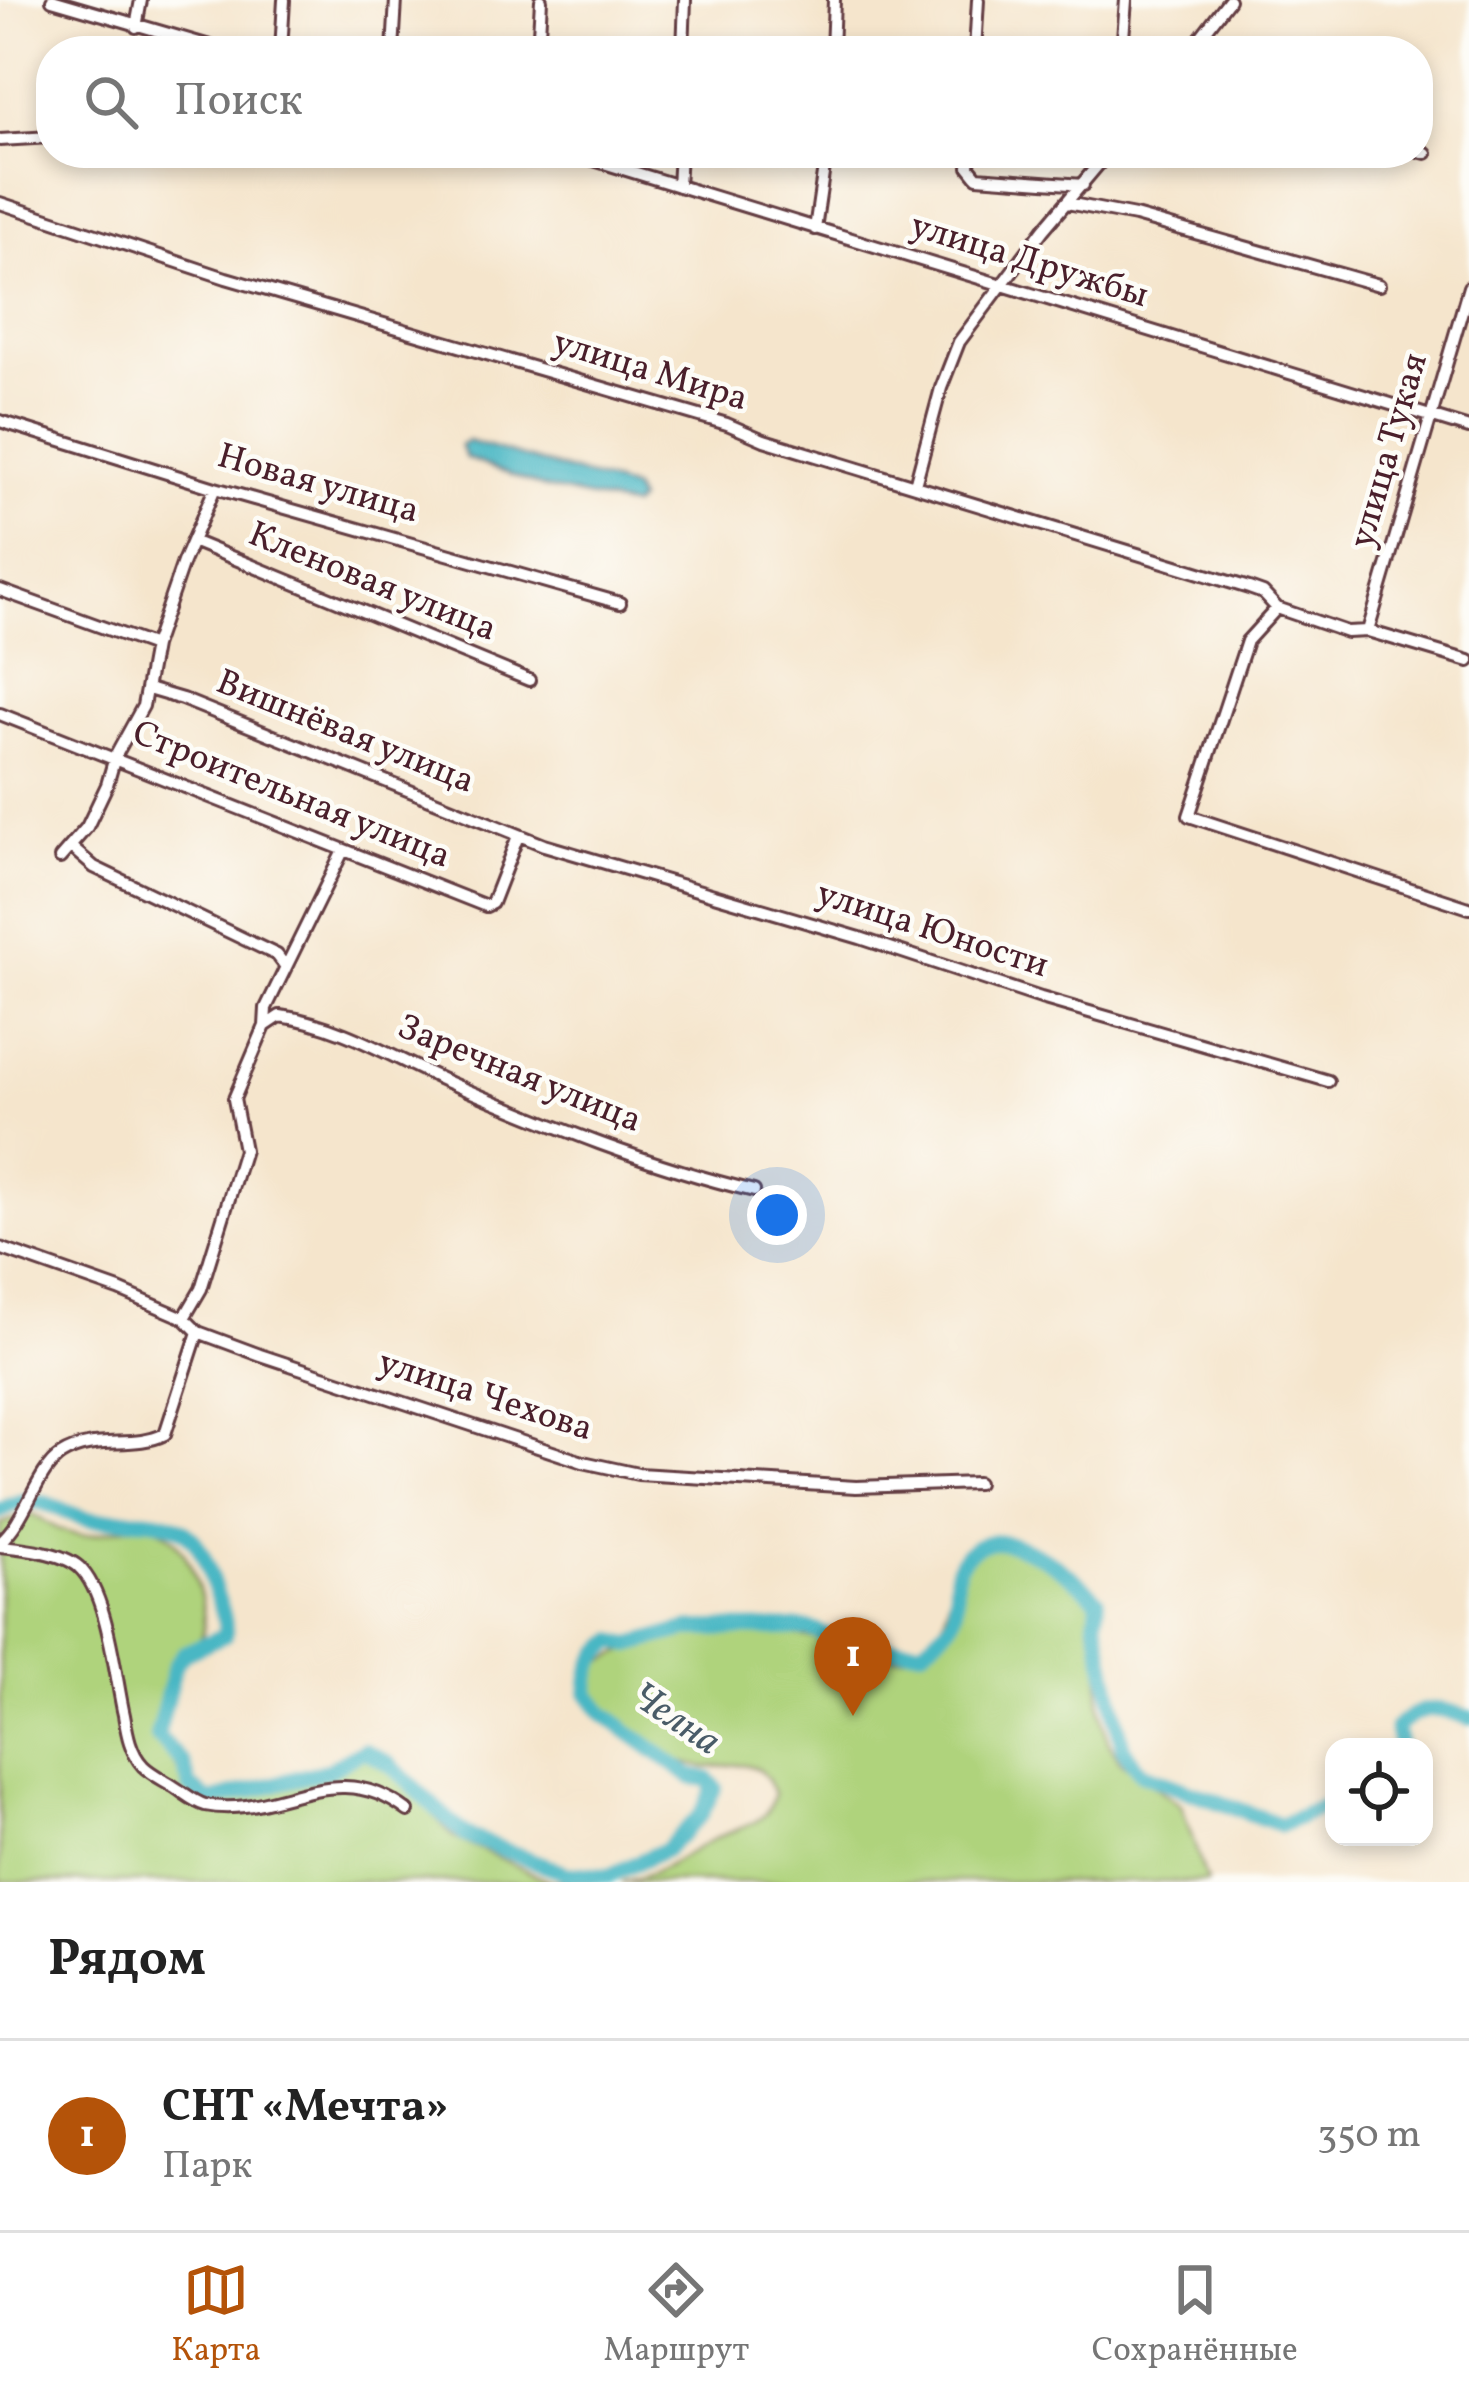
<!DOCTYPE html>
<html lang="ru">
<head>
<meta charset="utf-8">
<style>
  :root { --surface:#fff; --page:#f2f2f2; --text:#222; --muted:#767676; --line:#e0e0e0; --accent:#b45309 }
  body { margin:0; font-family:Vollkorn,serif; background:var(--page); color:var(--text) }
  .controls { position:absolute; right:36px; bottom:36px; display:grid; overflow:hidden; border-radius:24px; box-shadow:0 6px 18px #0003 }
  .controls button { width:108px; height:108px; display:grid; place-items:center; padding:0; border:0; border-bottom:3px solid var(--line); background:var(--surface); color:var(--text); font:60px sans-serif }
  .you { position:absolute; left:777px; top:1215px; width:42px; height:42px; margin:-30px; border:9px solid #fff; border-radius:50%; background:#1a73e8; box-shadow:0 0 0 18px #1a73e833 }
  .badge { display:grid; place-items:center; width:78px; height:78px; border-radius:50%; background:var(--accent); color:#fff; font-size:39px; font-weight:700 }
  .pin { position:absolute; translate:-50% -99px; filter:drop-shadow(0 3px 6px #0008) }
  .pin::after { content:''; position:absolute; top:63px; width:42px; height:36px; background:inherit; clip-path:polygon(0 0,100% 0,50% 100%) }
  .list { margin:0; padding:0; list-style:none }
  h2 { display:flex; justify-content:space-between; align-items:center; height:156px; margin:0; padding:0 48px; font-size:51px }
  h2 small { font-size:39px; font-weight:400; color:var(--muted) }
  .list li { display:grid; grid-template-columns:78px 1fr auto; gap:36px; align-items:center; box-sizing:border-box; height:192px; padding:0 48px; border-top:3px solid var(--line) }
  .list b { display:block; font-size:45px; white-space:nowrap }
  .list p { margin:0; font-size:39px; white-space:nowrap; color:var(--muted) }
  .list em { font-size:39px; font-style:normal; color:var(--muted) }
  .icon { flex:none; width:66px; height:66px; fill:none; stroke:currentColor; stroke-width:2; stroke-linecap:round; stroke-linejoin:round }
  .map { position:relative; flex:none; width:1469px; height:1882px; overflow:hidden }
  .search { position:absolute; background:var(--surface); box-shadow:0 6px 18px #0003; left:36px; right:36px; top:36px; height:132px; display:flex; align-items:center; gap:30px; box-sizing:border-box; padding:0 42px; border-radius:48px; color:var(--muted); font-size:45px }
  .sheet { height:348px; background:var(--surface) }
  nav { display:flex; justify-content:space-around; align-items:center; box-sizing:border-box; height:168px; border-top:3px solid var(--line); background:var(--surface); font-size:33px; color:var(--muted) }
  nav a { display:grid; justify-items:center; gap:6px }
  nav .on { color:var(--accent) }
  .map>svg:first-child { display:block }
  .green { fill:#afd37c; stroke:#7c7954; stroke-width:3 }
  .water { fill:#4ab7c4; stroke:#4a6b78; stroke-width:3 }
  .lines { fill:none; stroke-linecap:round; stroke-linejoin:round }
  .river { stroke:#4ab7c4; stroke-width:16 }
  .street-casing { stroke:#643d43; stroke-width:16 }
  .street { stroke:#fff; stroke-width:10 }
  .labels { text-anchor:middle; dominant-baseline:central; stroke-width:9; stroke-linejoin:round; paint-order:stroke }
  .street-label { font-size:36px; fill:#4a1f2b; stroke:#fdfcf7 }
  .water-label { font-size:39px; font-style:italic; fill:#4a5c68; stroke:#fdfcf7 }
</style>
</head>
<body>
<div class="map">
<svg width="1469" height="1882" viewBox="0 0 1469 1882">
  <rect width="100%" height="100%" fill="#fdfcf7"/>
  <filter id="ink" filterUnits="userSpaceOnUse"><feTurbulence type="fractalNoise" baseFrequency=".00833" numOctaves="2"/><feDisplacementMap in="SourceGraphic" scale="24" xChannelSelector="R" yChannelSelector="G"/><feConvolveMatrix kernelMatrix="1 2 1 2 8 2 1 2 1" color-interpolation-filters="sRGB"/></filter>
  <filter id="wash" filterUnits="userSpaceOnUse"><feTurbulence type="fractalNoise" baseFrequency=".004" numOctaves="4" result="noise"/><feDisplacementMap in="SourceGraphic" scale="48" xChannelSelector="R" yChannelSelector="G"/><feGaussianBlur stdDeviation="2.7" result="paint"/><feColorMatrix in="noise" values="0 0 0 0 0 0 0 0 0 0 0 0 0 0 0 0 0 1.4 0 .05"/><feComposite in="paint" operator="in"/></filter>
  <g filter="url(#wash)">
    <rect width="100%" height="100%" fill="#f5e5cc"/>
    <!-- green -->
    <path class="green" d="M 31,1514 C 48,1522 60,1533 80,1535 C 109,1537 143,1512 168,1534 C 191,1554 204,1595 204,1625 C 204,1645 186,1655 177,1671 C 159,1704 158,1744 181,1774 C 190,1786 201,1796 218,1796 C 251,1797 329,1763 367,1754 L 396,1771 L 453,1837 L 550,1881 L 600,1882 L 0,1882 L 0,1524 Z
      M 993,1545 C 1027,1549 1078,1573 1097,1603 L 1090,1625 L 1100,1664 L 1100,1704 L 1108,1741 L 1120,1761 L 1181,1805 L 1207,1882 L 621,1882 C 663,1875 680,1855 716,1838 C 732,1830 757,1826 767,1811 C 771,1806 772,1799 774,1793 C 768,1781 764,1770 750,1766 C 735,1761 718,1769 703,1767 C 672,1763 580,1721 585,1684 C 586,1678 590,1672 592,1667 C 663,1625 749,1624 827,1640 C 852,1645 883,1663 909,1654 C 946,1641 950,1602 952,1569 L 975,1546 Z"/>
    <!-- water -->
    <path class="water" d="M 468,441 L 632,489 L 638,501 L 632,507 L 545,488 L 466,458 L 460,446 Z"/>
    <g class="lines">
      <!-- river -->
      <path class="river" d="M 0,1511 C 38,1487 53,1511 87,1519 C 99,1521 113,1519 125,1519 C 178,1518 199,1530 212,1581 C 217,1600 227,1615 225,1635 L 184,1653 L 175,1665 L 157,1736 L 183,1763 L 190,1787 L 210,1801 L 328,1770 L 364,1750 L 389,1764 L 465,1835 L 566,1873 L 609,1876 L 666,1849 L 701,1815 L 715,1787 L 707,1779 L 691,1777 L 604,1714 L 588,1693 C 589,1668 593,1655 615,1641 L 630,1645 L 690,1629 L 808,1628 L 851,1645 L 922,1649 C 933,1640 949,1629 954,1615 C 959,1597 951,1576 962,1560 C 995,1512 1070,1573 1098,1600 L 1096,1621 L 1123,1748 L 1141,1773 L 1281,1825 L 1334,1801
        M 1400,1747 L 1396,1728 C 1419,1705 1440,1706 1469,1718"/>
    </g>
  </g>
  <g filter="url(#ink)">
    <g class="lines">
      <defs>
        <path id="street" d="M 52,0 L 227,51
          M 136,27 L 141,0
          M 281,51 L 284,0
          M 393,51 L 396,0
          M 538,51 L 541,0
          M 683,51 L 685,0
          M 832,51 L 834,0
          M 975,51 L 978,0
          M 1122,51 L 1126,0
          M 1190,51 L 1229,0
          M 0,140 L 51,137
          M 1418,151 L 1426,153
          M 571,153 L 1469,428
          M 970,153 L 969,167 L 977,177 L 1083,185
          M 678,186 L 680,153
          M 0,203 L 226,278 L 727,424 L 764,440 L 1249,588 L 1263,593 L 1277,608 L 1347,632 L 1368,631 L 1469,661
          M 1067,203 L 1135,216 L 1379,285
          M 815,229 L 826,153
          M 0,421 L 215,488 L 620,603
          M 915,485 L 941,388 L 959,342 L 1043,230 L 1108,153
          M 192,541 L 529,680
          M 0,590 L 154,646
          M 1277,608 L 1247,641 L 1189,816 L 1469,908
          M 1368,631 L 1469,287
          M 148,689 L 182,699 L 544,845 L 860,938 L 1041,998 L 1328,1081
          M 0,714 L 486,906 L 492,903 L 518,836
          M 71,847 L 94,867 L 277,955 L 286,967 L 266,1008 L 265,1026
          M 60,858 L 87,827 L 107,785 L 115,757 L 143,706 L 154,646 L 183,562 L 215,488
          M 286,967 L 343,851
          M 0,1248 L 119,1290 L 184,1318 L 198,1332 L 260,1355 L 583,1462 L 638,1474 L 856,1487 L 977,1483
          M 184,1318 L 201,1289 L 244,1150 L 234,1099 L 265,1026 L 280,1016 C 340,1024 395,1059 450,1083 C 549,1125 649,1166 754,1191
          M 0,1542 C 27,1519 36,1471 61,1455 C 94,1434 133,1450 165,1434 L 198,1332
          M 0,1546 C 22,1548 62,1552 79,1567 C 108,1594 115,1676 124,1715 C 127,1733 130,1752 143,1766 C 151,1774 164,1780 173,1786 C 183,1792 194,1802 205,1805 C 277,1820 333,1753 408,1811"/>
      </defs>
      <!-- street casing -->
      <use href="#street" class="street-casing"/>
      <!-- street -->
      <use href="#street" class="street"/>
    </g>
  </g>
  <g class="labels">
    <!-- street labels -->
    <g class="street-label">
      <text transform="translate(1029 262) rotate(17)">улица Дружбы</text>
      <text transform="translate(650 372) rotate(17)">улица Мира</text>
      <text transform="translate(1390 451) rotate(-74)">улица Тукая</text>
      <text transform="translate(318 485) rotate(16)">Новая улица</text>
      <text transform="translate(372 583) rotate(22)">Кленовая улица</text>
      <text transform="translate(345 733) rotate(22)">Вишнёвая улица</text>
      <text transform="translate(291 796) rotate(22)">Строительная улица</text>
      <text transform="translate(932 931) rotate(18)">улица Юности</text>
      <text transform="translate(519 1075) rotate(22)">Заречная улица</text>
      <text transform="translate(485 1397) rotate(18)">улица Чехова</text>
    </g>
    <!-- water labels -->
    <g class="water-label">
      <text transform="translate(675 1720) rotate(34)">Челна</text>
    </g>
  </g>
</svg>
<div class="controls">
<button><svg class="icon" aria-label="locate" viewBox="0 0 24 24"><circle cx="12" cy="12" r="6"/><path d="M12 2v4M12 18v4M2 12h4M18 12h4"/></svg></button>
</div>
<div class="you"></div>
<div class="pin badge" style="left:853px;top:1716px">1</div>
<div class="search"><svg class="icon" aria-label="search" viewBox="0 0 24 24"><circle cx="10" cy="10" r="6"/><path d="M15 15l6 6"/></svg>Поиск</div>
</div>
<section class="sheet">
<h2>Рядом<small></small></h2>
<ul class="list">
<li><span class="badge">1</span><div><b>СНТ «Мечта»</b><p>Парк</p></div><em>350 m</em></li>
</ul>
</section>
<nav>
<a class="on"><svg class="icon" aria-label="map" viewBox="0 0 24 24"><path d="M3 6l6-2 6 2 6-2v14l-6 2-6-2-6 2zM9 4v14M15 6v14"/></svg>Карта</a>
<a><svg class="icon" aria-label="directions" viewBox="0 0 24 24"><path d="M12 3l9 9-9 9-9-9zM9 14v-3h6M13 9l2 2-2 2"/></svg>Маршрут</a>
<a><svg class="icon" aria-label="saved" viewBox="0 0 24 24"><path d="M7 4h10v16l-5-4-5 4z"/></svg>Сохранённые</a>
</nav>
</body>
</html>
